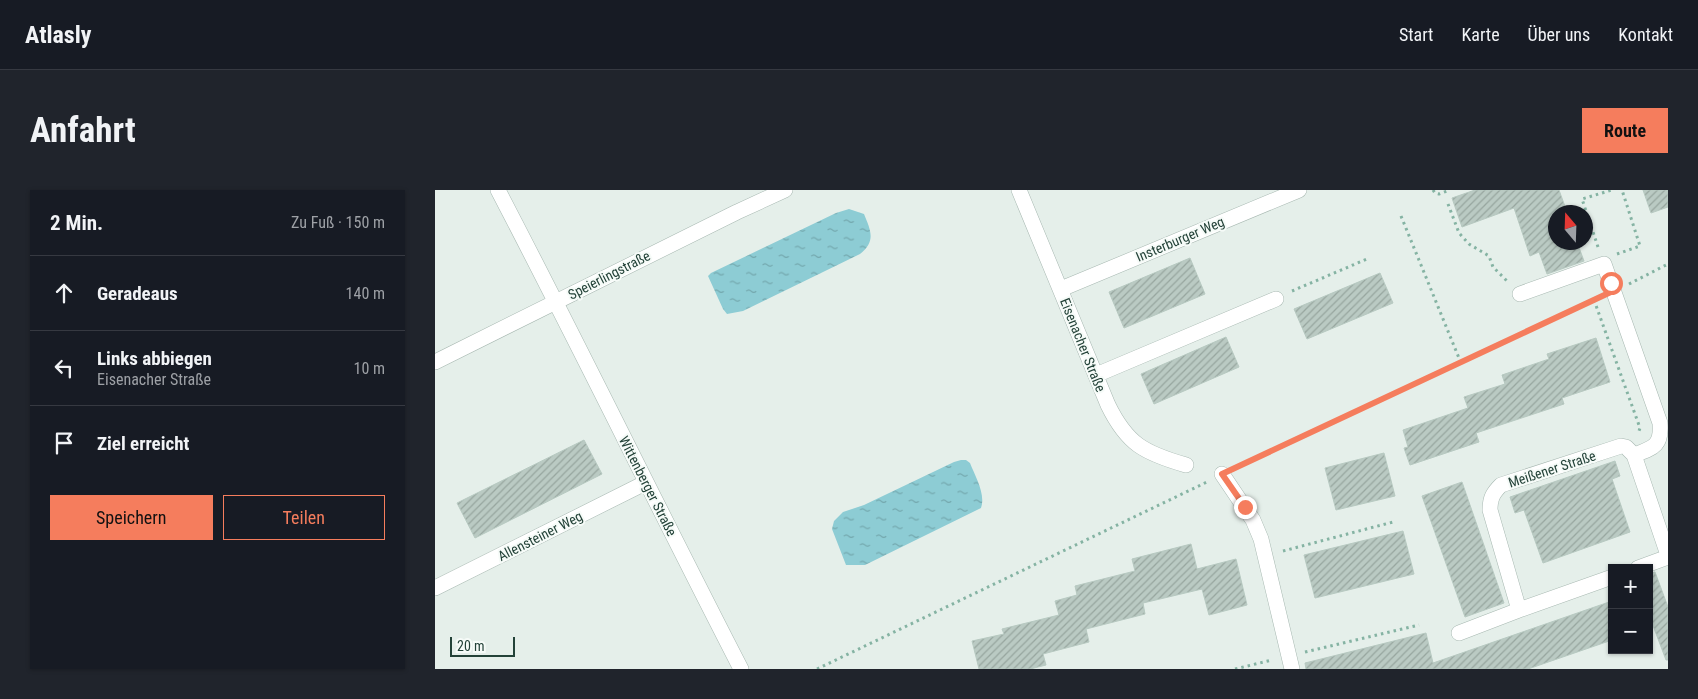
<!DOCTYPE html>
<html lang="de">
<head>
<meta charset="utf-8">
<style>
  :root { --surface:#171b24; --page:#20242c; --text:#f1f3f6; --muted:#9ea1a6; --line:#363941; --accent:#f57d5d }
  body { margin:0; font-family:"Roboto Condensed",sans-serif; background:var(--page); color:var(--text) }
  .controls { position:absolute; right:15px; bottom:15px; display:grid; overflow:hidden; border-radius:0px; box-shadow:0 1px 4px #0004 }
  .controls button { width:45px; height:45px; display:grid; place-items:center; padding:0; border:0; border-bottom:1px solid var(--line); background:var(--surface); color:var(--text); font:25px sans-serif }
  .compass { position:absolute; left:1113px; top:15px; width:45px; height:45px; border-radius:50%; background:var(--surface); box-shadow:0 1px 4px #0004; rotate:341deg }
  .scale { position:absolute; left:15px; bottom:12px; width:65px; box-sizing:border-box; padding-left:5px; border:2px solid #234238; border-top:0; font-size:14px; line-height:18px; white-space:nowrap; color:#234238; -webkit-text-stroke:4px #f6fbf8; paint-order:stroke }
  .stop { position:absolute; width:15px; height:15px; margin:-11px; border:4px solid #f57d5d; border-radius:50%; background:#fff }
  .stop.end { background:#f57d5d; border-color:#fff; box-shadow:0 1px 5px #0008 }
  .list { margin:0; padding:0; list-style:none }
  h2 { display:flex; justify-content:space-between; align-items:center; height:65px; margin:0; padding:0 20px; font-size:21px }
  h2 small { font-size:16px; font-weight:400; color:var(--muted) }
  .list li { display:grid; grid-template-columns:32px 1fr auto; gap:15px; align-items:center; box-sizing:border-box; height:75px; padding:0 20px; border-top:1px solid var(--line) }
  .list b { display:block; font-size:19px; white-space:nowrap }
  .list p { margin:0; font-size:16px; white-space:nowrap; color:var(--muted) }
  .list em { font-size:16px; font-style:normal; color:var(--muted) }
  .actions { display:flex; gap:10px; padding:15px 20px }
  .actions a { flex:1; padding:11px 0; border:1px solid var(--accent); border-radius:0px; text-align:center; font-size:18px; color:var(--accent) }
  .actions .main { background:var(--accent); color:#111 }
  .icon { flex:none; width:28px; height:28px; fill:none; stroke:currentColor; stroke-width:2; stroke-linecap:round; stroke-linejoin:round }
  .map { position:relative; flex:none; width:1233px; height:479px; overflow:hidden; border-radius:0px }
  header { display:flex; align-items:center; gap:30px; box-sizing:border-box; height:70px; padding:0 25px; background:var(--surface); border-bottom:1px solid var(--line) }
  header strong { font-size:24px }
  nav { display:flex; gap:28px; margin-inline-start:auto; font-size:18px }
  .intro { display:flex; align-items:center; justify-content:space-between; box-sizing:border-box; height:120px; padding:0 30px }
  h1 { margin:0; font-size:35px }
  .button { padding:12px 22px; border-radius:0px; background:var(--accent); color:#111; font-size:18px; font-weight:700 }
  main { display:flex; gap:30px; padding:0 30px }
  aside { flex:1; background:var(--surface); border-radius:0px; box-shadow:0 1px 4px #0004 }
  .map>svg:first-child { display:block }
  .water { fill:url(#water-ripples) }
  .building { fill:url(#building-hatch); stroke:#b7c9c1 }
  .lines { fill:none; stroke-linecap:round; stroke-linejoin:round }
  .minor-casing { stroke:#a7b8b1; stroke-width:16 }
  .path { stroke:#85b3a3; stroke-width:3; stroke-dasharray:2.5 4; stroke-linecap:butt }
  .minor { stroke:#fff; stroke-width:15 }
  .route { stroke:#f57d5d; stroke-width:6 }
  .labels { text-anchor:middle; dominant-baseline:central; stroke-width:4; stroke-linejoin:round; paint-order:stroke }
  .street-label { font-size:14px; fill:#234238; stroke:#f6fbf8 }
</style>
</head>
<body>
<header>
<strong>Atlasly</strong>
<nav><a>Start</a><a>Karte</a><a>Über uns</a><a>Kontakt</a></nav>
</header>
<div class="intro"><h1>Anfahrt</h1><a class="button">Route</a></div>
<main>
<aside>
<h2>2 Min.<small>Zu Fuß · 150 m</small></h2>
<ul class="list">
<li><svg class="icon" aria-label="ahead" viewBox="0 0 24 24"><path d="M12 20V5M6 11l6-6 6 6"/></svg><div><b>Geradeaus</b></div><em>140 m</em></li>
<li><svg class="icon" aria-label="left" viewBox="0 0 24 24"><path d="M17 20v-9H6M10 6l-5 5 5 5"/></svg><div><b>Links abbiegen</b><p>Eisenacher Straße</p></div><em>10 m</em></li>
<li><svg class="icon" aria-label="arrive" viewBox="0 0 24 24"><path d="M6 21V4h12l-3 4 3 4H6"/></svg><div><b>Ziel erreicht</b></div></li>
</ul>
<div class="actions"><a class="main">Speichern</a><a>Teilen</a></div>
</aside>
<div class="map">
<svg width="1233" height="479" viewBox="0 0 1233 479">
  <defs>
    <pattern id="water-ripples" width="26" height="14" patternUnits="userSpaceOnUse" patternTransform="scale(1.25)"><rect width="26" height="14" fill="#8dccd4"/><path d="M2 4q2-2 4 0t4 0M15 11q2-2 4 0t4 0" fill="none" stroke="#73a7ad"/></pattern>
    <pattern id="building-hatch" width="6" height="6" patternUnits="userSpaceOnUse" patternTransform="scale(1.25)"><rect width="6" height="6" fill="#bacac3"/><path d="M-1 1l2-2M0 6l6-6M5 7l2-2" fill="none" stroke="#97a69f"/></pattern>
  </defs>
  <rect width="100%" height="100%" fill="#e5efea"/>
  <!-- water -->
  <path class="water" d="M 414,19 L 429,24 C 436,41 441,51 425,64 L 308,121 L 292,124 L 288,119 L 273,86 L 276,83 L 401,23 Z
    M 526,270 L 531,270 L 535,273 C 540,286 551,304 546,318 L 430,375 L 411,375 L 397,339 L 399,331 L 408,322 L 429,315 L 519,272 Z"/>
  <!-- building -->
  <path class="building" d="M 1040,0 L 1124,0 L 1132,22 L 1120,22 L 1120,52 L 1142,52 L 1149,71 L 1112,84 L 1104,62 L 1095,66 L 1079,18 L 1027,37 L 1017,8 Z
    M 1208,0 L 1233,0 L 1233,17 L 1216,23 Z
    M 755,68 L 770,104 L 689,138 L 674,102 Z
    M 945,83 L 958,113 L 872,149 L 859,119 Z
    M 791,147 L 804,177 L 719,214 L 706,184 Z
    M 1161,148 L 1175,192 L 1127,208 L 1129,214 L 1041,243 L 1044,252 L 975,275 L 969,258 L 973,257 L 968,240 L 1033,218 L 1029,207 L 1070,194 L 1067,185 L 1114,169 L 1112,164 Z
    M 149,250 L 167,284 L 40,348 L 22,313 Z
    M 949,263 L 960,306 L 901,320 L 890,278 Z
    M 1180,271 L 1185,286 L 1177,289 L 1195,342 L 1108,373 L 1089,320 L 1080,323 L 1075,307 Z
    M 1027,292 L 1069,413 L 1030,427 L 987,306 Z
    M 968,341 L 979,384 L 880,408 L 869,365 Z
    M 756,354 L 762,379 L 801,369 L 812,415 L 774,425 L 767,399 L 708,413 L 710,424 L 651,439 L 654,452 L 608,464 L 611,475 L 595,479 L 544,479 L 537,451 L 569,444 L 567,439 L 624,425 L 620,411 L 642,405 L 640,396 L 700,381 L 697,369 Z
    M 1220,382 L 1233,417 L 1233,470 L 1231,470 L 1214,425 L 1214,384 Z
    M 1177,411 L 1177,450 L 1093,479 L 871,479 L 870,473 L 991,443 L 998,473 Z"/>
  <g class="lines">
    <defs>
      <path id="minor" d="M 63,0 C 146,159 224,320 306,479
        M 584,0 L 673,215 C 692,254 709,263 751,275
        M 626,99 L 864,0
        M 1085,104 L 1169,74 L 1225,233 C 1227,256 1218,258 1199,265
        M 0,172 L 302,22 L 350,0
        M 661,185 L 841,109
        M 787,284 L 818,330 L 826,349 L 857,479
        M 1203,378 L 1233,367
        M 1177,387 L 1084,420 L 1055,320 C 1055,308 1058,303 1066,295 L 1186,256 L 1191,257 L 1199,265 L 1233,365
        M 0,398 L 210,293
        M 1024,443 L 1084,420"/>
    </defs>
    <!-- minor casing -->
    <use href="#minor" class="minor-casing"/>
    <!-- path -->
    <path class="path" d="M 998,0 L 1000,3 L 1004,4 L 1015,0
      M 1013,14 L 1024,43 L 1034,54 L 1054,66 L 1058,77 L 1072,91
      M 966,26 L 1026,173
      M 1163,57 L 1147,9 L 1177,0
      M 1182,64 L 1205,56 L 1187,0
      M 1194,94 L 1233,74
      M 857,101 L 932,69
      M 1159,110 L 1205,238 L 1204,241
      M 804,276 L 1163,108
      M 848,361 L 958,332
      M 870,462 L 984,435
      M 382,479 L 772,292
      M 800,479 L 837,470"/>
    <!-- minor -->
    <use href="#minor" class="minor"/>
  </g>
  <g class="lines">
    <!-- route -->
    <path class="route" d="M 810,317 L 787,284 L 1178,101 L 1176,93"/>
  </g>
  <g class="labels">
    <!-- street labels -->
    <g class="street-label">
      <text transform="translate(745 49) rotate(-23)">Insterburger Weg</text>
      <text transform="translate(174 85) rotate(-27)">Speierlingstraße</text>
      <text transform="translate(648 155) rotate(68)">Eisenacher Straße</text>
      <text transform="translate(1117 279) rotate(-18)">Meißener Straße</text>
      <text transform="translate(213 296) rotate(63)">Wittenberger Straße</text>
      <text transform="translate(105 346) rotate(-27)">Allensteiner Weg</text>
    </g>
  </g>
</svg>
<div class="controls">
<button>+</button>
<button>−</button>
</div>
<svg class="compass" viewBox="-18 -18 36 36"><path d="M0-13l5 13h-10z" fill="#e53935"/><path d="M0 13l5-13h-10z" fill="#9ea1a6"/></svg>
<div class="scale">20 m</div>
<div class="stop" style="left:1176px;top:93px"></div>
<div class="stop end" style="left:810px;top:317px"></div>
</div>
</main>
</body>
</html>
